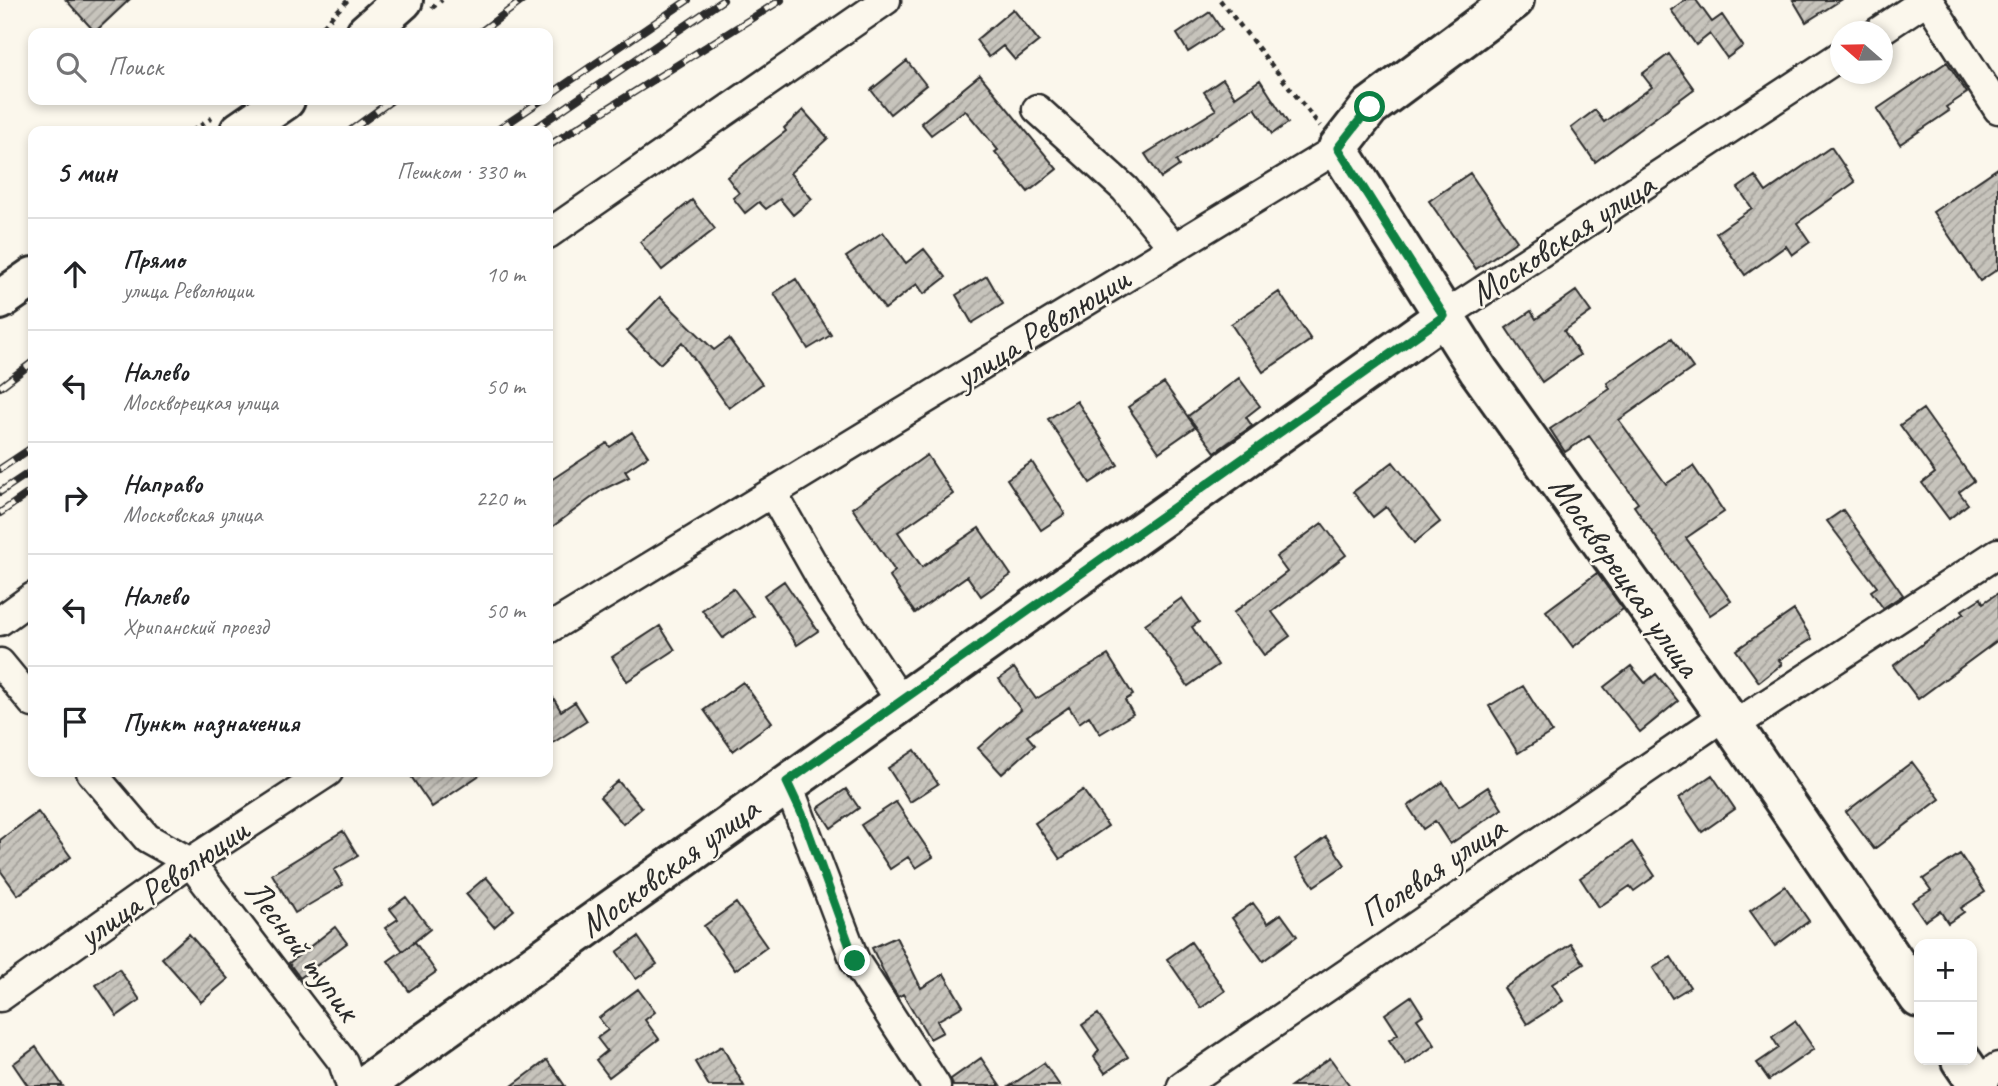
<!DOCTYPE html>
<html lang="ru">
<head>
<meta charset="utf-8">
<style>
  :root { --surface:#fff; --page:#f6f6f6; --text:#202124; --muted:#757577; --line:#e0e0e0 }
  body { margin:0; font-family:Caveat,sans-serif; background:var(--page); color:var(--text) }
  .controls { position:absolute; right:21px; bottom:21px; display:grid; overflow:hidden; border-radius:14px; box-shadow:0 4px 10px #0003 }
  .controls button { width:63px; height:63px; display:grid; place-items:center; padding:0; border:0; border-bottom:2px solid var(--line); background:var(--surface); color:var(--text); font:35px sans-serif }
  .compass { position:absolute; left:1830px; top:21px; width:63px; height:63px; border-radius:50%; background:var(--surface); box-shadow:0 4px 10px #0003; rotate:290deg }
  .stop { position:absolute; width:21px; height:21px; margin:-16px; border:5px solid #0b8043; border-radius:50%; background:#fff }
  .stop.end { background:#0b8043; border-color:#fff; box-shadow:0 2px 7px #0008 }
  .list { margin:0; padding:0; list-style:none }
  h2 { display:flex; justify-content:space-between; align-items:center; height:91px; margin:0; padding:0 28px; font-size:30px }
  h2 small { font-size:23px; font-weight:400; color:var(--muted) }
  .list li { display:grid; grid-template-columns:46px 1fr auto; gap:21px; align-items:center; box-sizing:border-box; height:112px; padding:0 28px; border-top:2px solid var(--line) }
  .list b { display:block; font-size:26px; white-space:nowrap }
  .list p { margin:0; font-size:23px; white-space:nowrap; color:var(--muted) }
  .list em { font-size:23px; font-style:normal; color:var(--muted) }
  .icon { flex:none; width:38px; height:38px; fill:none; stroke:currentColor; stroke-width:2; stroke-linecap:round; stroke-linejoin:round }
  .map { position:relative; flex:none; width:1998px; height:1086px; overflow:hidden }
  .search { position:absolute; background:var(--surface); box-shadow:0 4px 10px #0003; left:28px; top:28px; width:525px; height:77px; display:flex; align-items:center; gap:18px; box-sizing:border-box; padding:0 24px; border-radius:14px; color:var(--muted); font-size:26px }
  .panel { position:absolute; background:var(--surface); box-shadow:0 4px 10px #0003; left:28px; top:126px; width:525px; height:651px; border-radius:14px }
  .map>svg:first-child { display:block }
  .building { fill:url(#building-hatch); stroke:#2b2b2b; stroke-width:2 }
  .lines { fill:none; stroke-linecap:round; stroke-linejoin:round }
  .street-casing { stroke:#2b2b2b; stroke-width:33 }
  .secondary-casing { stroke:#2b2b2b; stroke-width:44 }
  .path { stroke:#2b2b2b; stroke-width:4.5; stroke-dasharray:5 5; stroke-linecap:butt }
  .street { stroke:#fbf7ec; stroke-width:28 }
  .secondary { stroke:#fbf7ec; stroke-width:38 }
  .rail-casing { stroke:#2b2b2b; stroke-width:8 }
  .rail { stroke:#fbf7ec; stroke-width:5; stroke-dasharray:16; stroke-linecap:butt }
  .route { stroke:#0b8043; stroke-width:9 }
  .labels { text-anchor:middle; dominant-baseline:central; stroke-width:5; stroke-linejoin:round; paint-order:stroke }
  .street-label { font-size:35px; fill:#2b2b2b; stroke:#fbf7ec }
</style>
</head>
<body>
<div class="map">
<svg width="1998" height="1086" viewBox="0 0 1998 1086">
  <defs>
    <pattern id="building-hatch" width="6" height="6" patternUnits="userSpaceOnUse" patternTransform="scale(1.75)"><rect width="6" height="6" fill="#c7c4bc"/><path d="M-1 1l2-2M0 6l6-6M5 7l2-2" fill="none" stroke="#a29f99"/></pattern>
  </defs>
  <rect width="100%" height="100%" fill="#fbf7ec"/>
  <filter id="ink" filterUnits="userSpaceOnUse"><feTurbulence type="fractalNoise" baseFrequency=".0143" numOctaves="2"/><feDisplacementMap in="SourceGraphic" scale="14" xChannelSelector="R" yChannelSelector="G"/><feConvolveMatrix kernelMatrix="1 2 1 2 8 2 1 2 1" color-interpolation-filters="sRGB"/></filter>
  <g filter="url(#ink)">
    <!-- building -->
    <path class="building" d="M 66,0 L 129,0 L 95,32 Z
      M 1685,0 L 1696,0 L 1712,22 L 1722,15 L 1743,46 L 1727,58 L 1710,34 L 1696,45 L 1671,10 Z
      M 1793,0 L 1841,0 L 1806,22 Z
      M 1013,9 L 1039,41 L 1015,60 L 1003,46 L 989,57 L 976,40 Z
      M 1210,12 L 1222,30 L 1188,52 L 1177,34 Z
      M 1669,54 L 1694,89 L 1595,162 L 1571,128 L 1595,110 L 1604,122 L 1652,87 L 1642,74 Z
      M 907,61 L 926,85 L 890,114 L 871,90 Z
      M 1947,62 L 1967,93 L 1946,107 L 1949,111 L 1900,144 L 1877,109 Z
      M 980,75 L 1057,169 L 1028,192 L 995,152 L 998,150 L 965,110 L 931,135 L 921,123 Z
      M 1223,79 L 1235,97 L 1260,80 L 1288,123 L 1272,134 L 1255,108 L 1176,161 L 1179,166 L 1161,178 L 1145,154 L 1216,110 L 1204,92 Z
      M 803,110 L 828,138 L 790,173 L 812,199 L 793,215 L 780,199 L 766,209 L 759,202 L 745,213 L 733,198 L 739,193 L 727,177 L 786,131 L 784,128 Z
      M 1831,147 L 1855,182 L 1797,223 L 1810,242 L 1792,255 L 1786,246 L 1745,275 L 1716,233 L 1752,208 L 1738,188 L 1755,176 L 1766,192 Z
      M 1998,168 L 1998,269 L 1980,281 L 1933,212 Z
      M 1470,173 L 1517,241 L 1476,269 L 1429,201 Z
      M 692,200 L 715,229 L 662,270 L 640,242 Z
      M 883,232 L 906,263 L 924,249 L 946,277 L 924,294 L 917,284 L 885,309 L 846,257 Z
      M 987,276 L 1003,304 L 972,323 L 956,295 Z
      M 796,279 L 831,335 L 808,349 L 774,293 Z
      M 1576,291 L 1591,312 L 1564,331 L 1580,355 L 1542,382 L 1506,328 L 1531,311 L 1536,319 Z
      M 1279,292 L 1311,340 L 1263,372 L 1231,324 Z
      M 660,297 L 714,350 L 729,339 L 762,384 L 729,408 L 682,342 L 660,364 L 627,331 Z
      M 1672,338 L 1693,368 L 1619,420 L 1666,484 L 1693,466 L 1724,512 L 1686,538 L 1731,601 L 1710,615 L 1634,506 L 1638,503 L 1589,436 L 1565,452 L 1550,429 L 1610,389 L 1607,383 Z
      M 1239,378 L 1260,406 L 1246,417 L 1252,426 L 1215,452 L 1188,416 Z
      M 1164,383 L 1195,427 L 1159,452 L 1128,407 Z
      M 1077,401 L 1118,465 L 1090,483 L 1048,419 Z
      M 1923,409 L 1974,481 L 1959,492 L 1968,504 L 1949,519 L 1922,483 L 1935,473 L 1900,425 Z
      M 632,432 L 648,456 L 625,471 L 629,477 L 602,490 L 548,530 L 548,482 L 607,443 L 610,447 Z
      M 927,455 L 953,494 L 898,532 L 922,567 L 979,528 L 1011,575 L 981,596 L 967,576 L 915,613 L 889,576 L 895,571 L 852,508 Z
      M 1032,462 L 1065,514 L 1041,530 L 1007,479 Z
      M 1393,462 L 1440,522 L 1414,543 L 1386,507 L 1373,517 L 1353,492 Z
      M 1843,510 L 1903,595 L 1883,608 L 1871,591 L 1877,587 L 1827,521 Z
      M 1322,523 L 1346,555 L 1272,612 L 1290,636 L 1264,655 L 1233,613 L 1287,572 L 1276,557 Z
      M 1597,573 L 1623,609 L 1573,647 L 1546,611 Z
      M 784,581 L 818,631 L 797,645 L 764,595 Z
      M 733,588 L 754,616 L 723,638 L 702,610 Z
      M 1998,593 L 1998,640 L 1918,699 L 1893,666 L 1964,613 L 1962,610 L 1981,598 L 1983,603 Z
      M 1182,598 L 1199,622 L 1192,627 L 1218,665 L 1188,686 L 1145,624 Z
      M 1794,610 L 1812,639 L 1779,660 L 1782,664 L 1759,682 L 1736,650 Z
      M 660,626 L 675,650 L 627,681 L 612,657 Z
      M 1108,655 L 1133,695 L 1125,700 L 1133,714 L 1100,734 L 1089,716 L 1079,723 L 1069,707 L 1027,736 L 1035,745 L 1002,774 L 978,748 L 1021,710 L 999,679 L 1014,668 L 1036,699 Z
      M 1631,666 L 1645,683 L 1656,674 L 1678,701 L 1640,732 L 1604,687 Z
      M 743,682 L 772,722 L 733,751 L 704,710 Z
      M 1523,686 L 1552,732 L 1518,753 L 1489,706 Z
      M 548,689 L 561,711 L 575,702 L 587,721 L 548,746 Z
      M 915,750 L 938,784 L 910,802 L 888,768 Z
      M 1912,762 L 1940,799 L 1874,849 L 1846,812 Z
      M 408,772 L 484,772 L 432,807 Z
      M 1712,775 L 1735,809 L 1702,832 L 1679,798 Z
      M 618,781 L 642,808 L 623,824 L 600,797 Z
      M 1443,782 L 1459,806 L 1488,787 L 1502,809 L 1450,844 L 1435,821 L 1423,829 L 1408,806 Z
      M 846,789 L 859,808 L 831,828 L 818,808 Z
      M 1083,790 L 1108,826 L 1060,859 L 1035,823 Z
      M 896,802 L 933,857 L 916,868 L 908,857 L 890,869 L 861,825 Z
      M 38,812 L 71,857 L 18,895 L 0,870 L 0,840 Z
      M 343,831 L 358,856 L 334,870 L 343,885 L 295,913 L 272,874 Z
      M 1326,837 L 1345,865 L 1314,886 L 1295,859 Z
      M 1632,842 L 1655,876 L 1634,891 L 1630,886 L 1599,907 L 1580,878 Z
      M 1960,854 L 1985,892 L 1961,908 L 1964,912 L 1948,923 L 1940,911 L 1925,921 L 1912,902 L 1931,890 L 1923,879 Z
      M 486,877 L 514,910 L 494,927 L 466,894 Z
      M 1785,886 L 1809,921 L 1775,946 L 1750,911 Z
      M 406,897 L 430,929 L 403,951 L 385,928 L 398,919 L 390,909 Z
      M 736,903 L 767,947 L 735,970 L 704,926 Z
      M 1253,903 L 1268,923 L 1281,914 L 1297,936 L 1263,961 L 1232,918 Z
      M 335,927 L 347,943 L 300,978 L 289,963 Z
      M 189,934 L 228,979 L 201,1002 L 162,958 Z
      M 638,937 L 657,964 L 636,979 L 617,952 Z
      M 896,937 L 921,988 L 944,974 L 963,1006 L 937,1021 L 943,1032 L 930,1039 L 903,994 L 898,997 L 889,983 L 872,948 Z
      M 415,942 L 436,972 L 409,991 L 388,961 Z
      M 1191,942 L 1225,991 L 1201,1008 L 1167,959 Z
      M 1571,944 L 1584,964 L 1552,984 L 1563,1001 L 1527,1024 L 1504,988 Z
      M 1671,957 L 1690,987 L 1672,998 L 1653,968 Z
      M 119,969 L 140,1000 L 117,1016 L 96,985 Z
      M 638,989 L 655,1012 L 645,1020 L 659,1039 L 609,1077 L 596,1060 L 607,1051 L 597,1038 L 608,1030 L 599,1018 Z
      M 1411,996 L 1423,1015 L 1417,1019 L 1435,1045 L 1406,1065 L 1389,1040 L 1398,1034 L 1385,1014 Z
      M 1098,1014 L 1128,1057 L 1105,1073 L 1094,1057 L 1099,1050 L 1082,1025 Z
      M 1795,1021 L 1814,1049 L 1769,1080 L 1757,1063 L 1779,1048 L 1772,1037 Z
      M 722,1046 L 744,1086 L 709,1086 L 695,1062 Z
      M 36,1047 L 63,1086 L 28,1086 L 13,1064 Z
      M 981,1058 L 1000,1086 L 953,1086 L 951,1079 Z
      M 1330,1058 L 1350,1086 L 1291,1086 Z
      M 547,1060 L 565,1086 L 512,1086 Z
      M 1044,1063 L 1060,1086 L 1010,1086 Z"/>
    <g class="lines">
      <defs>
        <path id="street" d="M 1928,0 L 1998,109
          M 1878,32 L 1926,0
          M 1037,109 L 1125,189 L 1173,247
          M 548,234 L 886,0
          M 1444,316 L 1840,56
          M 773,494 L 831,596 L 902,703
          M 0,621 L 33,597
          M 548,629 L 1338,148
          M 0,663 L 33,703
          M 1733,726 L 1998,553
          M 91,772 L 147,838 L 190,862 L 343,1062 L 351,1086
          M 787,782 L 855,961 L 936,1086
          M 0,997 L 190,862 L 328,772
          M 1182,1086 L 1724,716
          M 1971,1086 L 1998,1067"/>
        <path id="secondary" d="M 1514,0 L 1370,107 L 1338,148 L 1479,371 L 1733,726 L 1919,998
          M 366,33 L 403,0
          M 240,131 L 285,100
          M 0,300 L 33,277
          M 1961,1060 L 1979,1086
          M 364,1086 L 1444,316"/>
      </defs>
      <!-- street casing -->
      <use href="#street" class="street-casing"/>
      <!-- secondary casing -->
      <use href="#secondary" class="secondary-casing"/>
      <!-- path -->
      <path class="path" d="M 1220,0 L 1320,126
        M 432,8 L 442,0
        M 316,33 L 348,0
        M 192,131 L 212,118"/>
      <!-- street -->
      <use href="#street" class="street"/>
      <!-- secondary -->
      <use href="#secondary" class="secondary"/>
      <defs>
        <path id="rail" d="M 479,33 L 523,0
          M 548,96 L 688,0
          M 350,131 L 392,100
          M 496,131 L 542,100
          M 531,131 L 723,0
          M 548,146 L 781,0
          M 0,387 L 33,362
          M 0,469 L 33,447
          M 0,492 L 33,470
          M 0,513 L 33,490"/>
      </defs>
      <!-- rail casing -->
      <use href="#rail" class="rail-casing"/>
      <!-- rail -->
      <use href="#rail" class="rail"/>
    </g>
  </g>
  <g class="lines" filter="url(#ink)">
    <!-- route -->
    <path class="route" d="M 855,961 L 802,814 L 787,782 L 1444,316 L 1338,148 L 1370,107"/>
  </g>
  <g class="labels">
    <!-- street labels -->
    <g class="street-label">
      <text transform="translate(1562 239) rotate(-33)">Московская улица</text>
      <text transform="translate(1042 328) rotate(-32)">улица Революции</text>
      <text transform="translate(1625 576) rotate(55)">Москворецкая улица</text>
      <text transform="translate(669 867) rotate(-36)">Московская улица</text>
      <text transform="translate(1432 871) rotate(-34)">Полевая улица</text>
      <text transform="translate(163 883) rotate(-35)">улица Революции</text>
      <text transform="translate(303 950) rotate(53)">Лесной тупик</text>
    </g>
  </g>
</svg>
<div class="controls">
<button>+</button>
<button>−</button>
</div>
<svg class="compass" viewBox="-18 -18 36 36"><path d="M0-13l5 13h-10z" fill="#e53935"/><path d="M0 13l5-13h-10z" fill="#757577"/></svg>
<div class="stop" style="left:1370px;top:107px"></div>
<div class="stop end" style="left:855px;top:961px"></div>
<div class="search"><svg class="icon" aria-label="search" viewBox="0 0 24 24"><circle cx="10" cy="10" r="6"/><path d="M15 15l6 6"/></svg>Поиск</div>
<section class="panel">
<h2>5 мин<small>Пешком · 330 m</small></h2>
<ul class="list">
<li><svg class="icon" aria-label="ahead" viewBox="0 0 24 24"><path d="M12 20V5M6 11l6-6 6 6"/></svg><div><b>Прямо</b><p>улица Революции</p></div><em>10 m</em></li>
<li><svg class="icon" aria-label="left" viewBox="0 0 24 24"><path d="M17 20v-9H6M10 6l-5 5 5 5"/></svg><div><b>Налево</b><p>Москворецкая улица</p></div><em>50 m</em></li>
<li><svg class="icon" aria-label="right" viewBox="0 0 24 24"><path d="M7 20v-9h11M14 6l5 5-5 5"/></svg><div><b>Направо</b><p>Московская улица</p></div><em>220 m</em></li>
<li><svg class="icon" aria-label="left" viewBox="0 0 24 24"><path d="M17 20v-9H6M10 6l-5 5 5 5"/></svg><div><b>Налево</b><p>Хрипанский проезд</p></div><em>50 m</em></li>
<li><svg class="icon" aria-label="arrive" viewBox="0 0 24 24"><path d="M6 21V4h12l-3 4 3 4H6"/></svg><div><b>Пункт назначения</b></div></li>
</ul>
</section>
</div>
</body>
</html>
